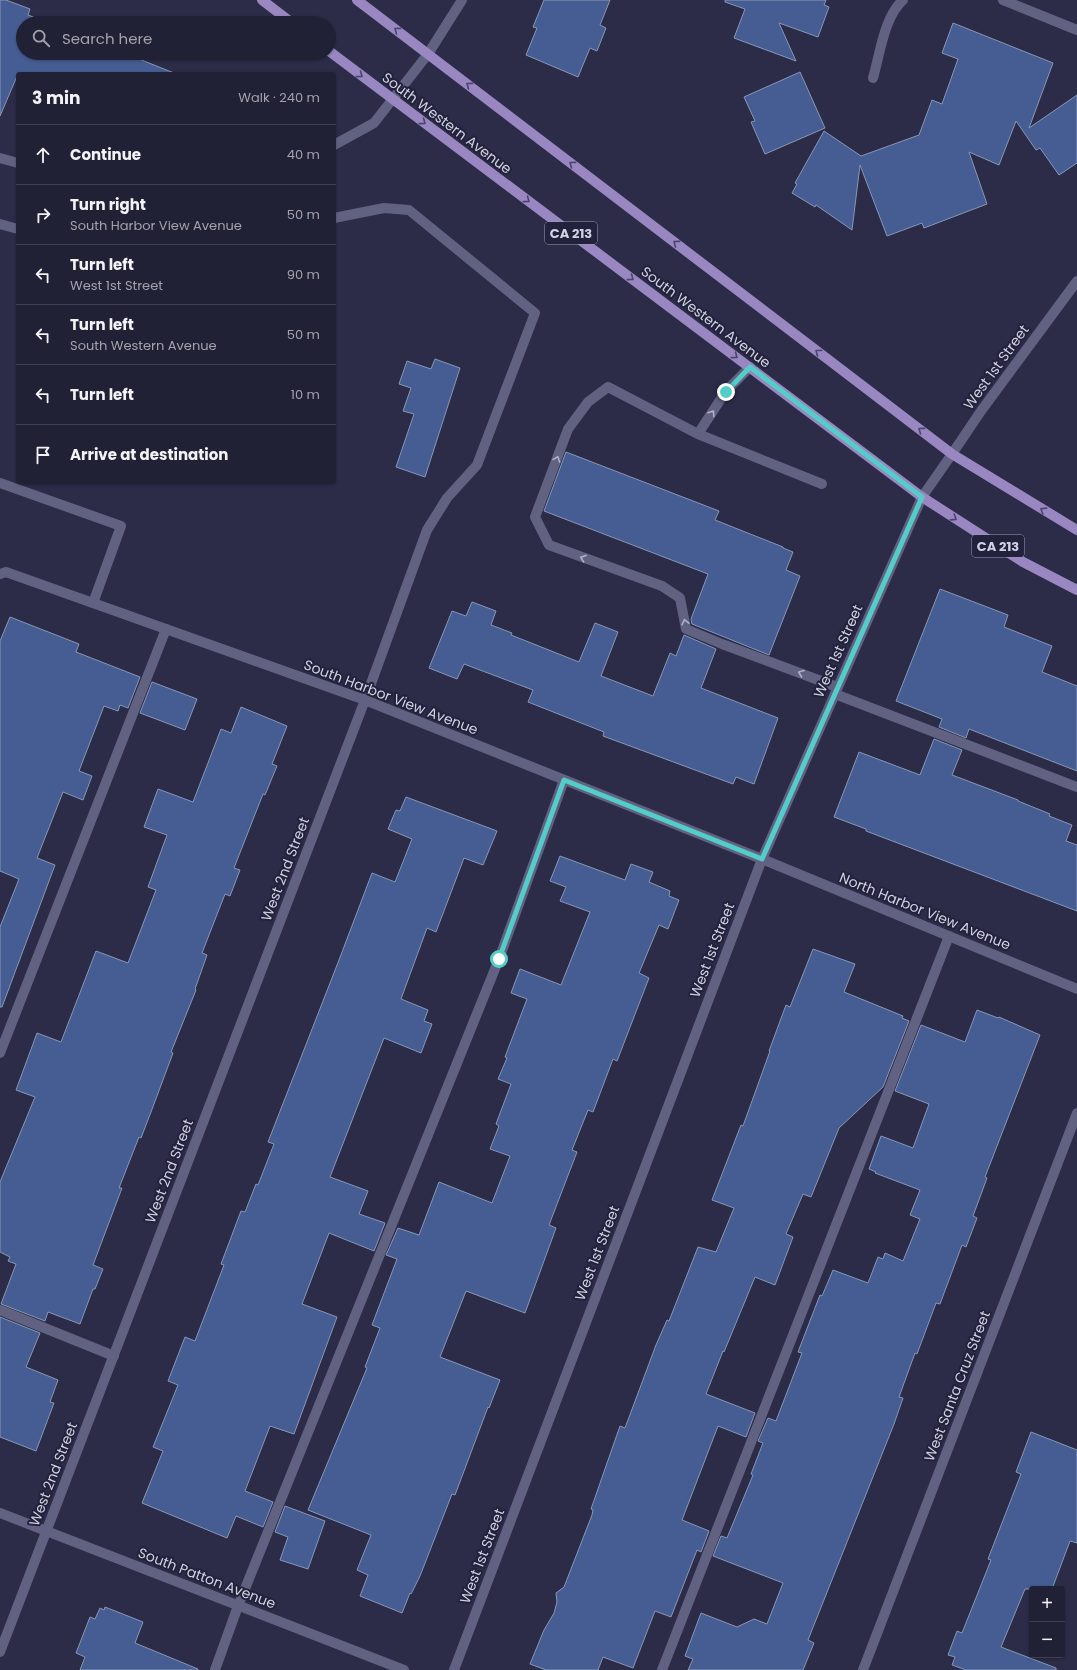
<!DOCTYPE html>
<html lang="en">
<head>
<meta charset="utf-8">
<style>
  :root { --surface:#212136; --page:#2d2e42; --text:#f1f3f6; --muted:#a2a3ad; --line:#3e3e51 }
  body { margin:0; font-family:Poppins,sans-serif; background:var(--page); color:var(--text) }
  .controls { position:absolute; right:12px; bottom:12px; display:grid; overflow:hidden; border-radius:4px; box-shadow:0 1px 3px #0004 }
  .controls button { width:36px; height:36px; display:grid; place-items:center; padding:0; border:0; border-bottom:1px solid var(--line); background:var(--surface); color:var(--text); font:20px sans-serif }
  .stop { position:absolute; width:12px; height:12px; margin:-9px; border:3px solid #54cdc8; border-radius:50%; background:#fff }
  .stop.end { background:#54cdc8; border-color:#fff; box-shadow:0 1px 4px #0008 }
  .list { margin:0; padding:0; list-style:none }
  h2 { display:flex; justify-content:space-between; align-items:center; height:52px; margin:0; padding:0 16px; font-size:17px }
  h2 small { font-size:13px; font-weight:400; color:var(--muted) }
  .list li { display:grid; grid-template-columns:26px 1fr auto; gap:12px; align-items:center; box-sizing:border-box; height:60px; padding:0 16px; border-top:1px solid var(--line) }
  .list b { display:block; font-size:15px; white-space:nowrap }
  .list p { margin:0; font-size:13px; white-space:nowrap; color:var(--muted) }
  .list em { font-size:13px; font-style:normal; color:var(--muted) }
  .icon { flex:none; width:22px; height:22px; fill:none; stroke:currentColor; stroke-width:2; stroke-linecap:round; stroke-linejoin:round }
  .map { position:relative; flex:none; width:1077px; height:1670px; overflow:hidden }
  .search { position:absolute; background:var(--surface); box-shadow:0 1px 3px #0004; left:16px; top:16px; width:320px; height:44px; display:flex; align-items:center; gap:10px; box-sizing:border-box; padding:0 14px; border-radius:22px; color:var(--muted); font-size:15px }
  .panel { position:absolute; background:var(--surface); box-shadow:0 1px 3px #0004; left:16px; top:72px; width:320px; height:412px; border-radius:4px }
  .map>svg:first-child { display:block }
  .building { fill:#455d93; stroke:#8897b6 }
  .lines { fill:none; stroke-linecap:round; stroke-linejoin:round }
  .lane { stroke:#616281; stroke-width:10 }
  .street { stroke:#616281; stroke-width:10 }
  .secondary { stroke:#616281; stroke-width:10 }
  .primary { stroke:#9887c0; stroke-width:10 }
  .oneway { stroke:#4c456b }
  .oneway2 { stroke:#afb0c5 }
  .route { stroke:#54cdc8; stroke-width:5 }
  .labels { text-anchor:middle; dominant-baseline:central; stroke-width:4; stroke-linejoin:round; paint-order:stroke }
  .shield { fill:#23223d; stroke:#9c9cb0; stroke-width:1 }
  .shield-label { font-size:13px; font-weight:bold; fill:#d0d1e2 }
  .street-label { font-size:14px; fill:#d0d1e2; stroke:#23223d }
</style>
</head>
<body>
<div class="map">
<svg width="1077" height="1670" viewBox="0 0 1077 1670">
  <rect width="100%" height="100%" fill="#2c2c48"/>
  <!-- building -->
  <path class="building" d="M 0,0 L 6,0 L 30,9 L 28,15 L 49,23 L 23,23 L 23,53 L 124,53 L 174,73 L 174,74 L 18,74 L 0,116 Z
    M 544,0 L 610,0 L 600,25 L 606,28 L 597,51 L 590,48 L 578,77 L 526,55 L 537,28 L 533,27 Z
    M 725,0 L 826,0 L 824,5 L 829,7 L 818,37 L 779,23 L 796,61 L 734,38 L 745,9 L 725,2 Z
    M 953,23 L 1053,63 L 1029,128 L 1077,95 L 1077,163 L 1059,175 L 1040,148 L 1036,150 L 1016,121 L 999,165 L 969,152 L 987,204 L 924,228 L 922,223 L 887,236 L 860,165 L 852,230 L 816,205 L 815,207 L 792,193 L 797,184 L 795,183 L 824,131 L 861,156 L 919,135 L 932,100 L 942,104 L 958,59 L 942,53 Z
    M 800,72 L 825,128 L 765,154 L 751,122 L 755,121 L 744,97 Z
    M 435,359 L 460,368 L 425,477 L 396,467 L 414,414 L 403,411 L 411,388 L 399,384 L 407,361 L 431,369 Z
    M 566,452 L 719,511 L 715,520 L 783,547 L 783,548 L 793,552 L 786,570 L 800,576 L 769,655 L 692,624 L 691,619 L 708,574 L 544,511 Z
    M 940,589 L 1008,615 L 1004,627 L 1052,646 L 1042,672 L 1077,686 L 1077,771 L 969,729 L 966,738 L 939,727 L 942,719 L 896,701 Z
    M 472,602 L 496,611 L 491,625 L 512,633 L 511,635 L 579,662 L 595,623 L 618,632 L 601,676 L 653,696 L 670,653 L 676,656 L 684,635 L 716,649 L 701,688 L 778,718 L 754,784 L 736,777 L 733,784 L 603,736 L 604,732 L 528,702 L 533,690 L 464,664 L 457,679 L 429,668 L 452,611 L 466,616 Z
    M 10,617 L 79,644 L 76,652 L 140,677 L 128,708 L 120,705 L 118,711 L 104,706 L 79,771 L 92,776 L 83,800 L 63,792 L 37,858 L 55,865 L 2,1007 L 0,1007 L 0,927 L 19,879 L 0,871 L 0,641 Z
    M 152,682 L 197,699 L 185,730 L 140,713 Z
    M 241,707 L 287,726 L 272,764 L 277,766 L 265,795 L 263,794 L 234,868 L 240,870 L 230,896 L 225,894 L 202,953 L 207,955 L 195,989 L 196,990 L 171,1052 L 173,1053 L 151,1112 L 141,1138 L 139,1137 L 119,1188 L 122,1188 L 93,1265 L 103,1269 L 95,1289 L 93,1289 L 80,1324 L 48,1312 L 45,1321 L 1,1304 L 16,1264 L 8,1261 L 10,1257 L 0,1252 L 0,1182 L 35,1097 L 16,1090 L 37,1033 L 61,1042 L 96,951 L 128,963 L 156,890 L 148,887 L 167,835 L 144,827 L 158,789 L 193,802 L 221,729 L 231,733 Z
    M 934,739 L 962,750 L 952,775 L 1018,800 L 1018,801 L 1050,814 L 1049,816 L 1072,825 L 1066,841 L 1077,845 L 1077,911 L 866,831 L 866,829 L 834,817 L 859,752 L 920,775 Z
    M 406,797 L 497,831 L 483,865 L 464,858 L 436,932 L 427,928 L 401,999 L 428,1010 L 424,1021 L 432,1024 L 421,1053 L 384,1038 L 330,1177 L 368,1191 L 359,1214 L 385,1223 L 374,1251 L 329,1233 L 302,1304 L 337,1317 L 294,1434 L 270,1426 L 245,1491 L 273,1502 L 263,1527 L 236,1516 L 227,1538 L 142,1503 L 163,1451 L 153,1447 L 178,1385 L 168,1381 L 185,1337 L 195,1341 L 224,1265 L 221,1264 L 241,1211 L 245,1212 L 256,1184 L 258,1185 L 274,1144 L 268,1142 L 339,960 L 372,873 L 395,882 L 412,839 L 388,829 L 396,810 L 400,811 Z
    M 560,856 L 625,880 L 631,864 L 653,872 L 649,882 L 670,891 L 669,896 L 679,900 L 668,929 L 659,925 L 639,973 L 649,978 L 617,1061 L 613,1059 L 593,1112 L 588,1110 L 572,1150 L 577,1152 L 549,1225 L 556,1228 L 525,1313 L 466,1291 L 440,1357 L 500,1380 L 489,1408 L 488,1407 L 455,1495 L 452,1494 L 420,1576 L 411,1594 L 410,1593 L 402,1613 L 360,1596 L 368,1575 L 357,1570 L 371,1535 L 308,1510 L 367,1368 L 365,1367 L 380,1328 L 372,1325 L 397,1259 L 386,1255 L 398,1228 L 419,1235 L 439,1182 L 492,1203 L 510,1156 L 490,1149 L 499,1126 L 496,1124 L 511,1084 L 498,1079 L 507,1058 L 505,1057 L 527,999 L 511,993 L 520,969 L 561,985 L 590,912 L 560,901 L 566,887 L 550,881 Z
    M 813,949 L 855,964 L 844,992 L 903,1016 L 902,1018 L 909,1021 L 883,1087 L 839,1128 L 811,1197 L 803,1194 L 786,1234 L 793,1237 L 775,1285 L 755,1277 L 724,1352 L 723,1351 L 706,1394 L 755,1413 L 746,1437 L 718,1426 L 682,1520 L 709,1531 L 701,1552 L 697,1550 L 671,1617 L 655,1611 L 633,1668 L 603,1657 L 598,1670 L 546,1670 L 530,1664 L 544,1630 L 554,1613 L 557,1602 L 556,1593 L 564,1587 L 592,1515 L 593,1510 L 591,1509 L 620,1426 L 625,1428 L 656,1345 L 667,1320 L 669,1321 L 698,1247 L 716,1252 L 734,1208 L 712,1200 L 741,1125 L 743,1126 L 770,1051 L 769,1051 L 786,1005 L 790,1007 Z
    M 977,1010 L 998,1018 L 999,1017 L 1040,1035 L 985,1177 L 987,1178 L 973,1216 L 977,1218 L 966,1247 L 962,1245 L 940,1304 L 936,1303 L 917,1354 L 915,1353 L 899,1397 L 903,1398 L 894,1424 L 808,1640 L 814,1643 L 803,1670 L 688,1670 L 693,1659 L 685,1656 L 701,1613 L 737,1627 L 754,1619 L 767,1624 L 783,1583 L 713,1556 L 721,1536 L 727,1538 L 753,1475 L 751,1474 L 763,1443 L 758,1441 L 768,1418 L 776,1421 L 802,1353 L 798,1352 L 820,1295 L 822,1296 L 833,1270 L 868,1283 L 878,1257 L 883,1259 L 885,1253 L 903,1261 L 920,1219 L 910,1215 L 920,1190 L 875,1173 L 876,1172 L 869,1169 L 881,1136 L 913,1148 L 929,1104 L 895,1091 L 921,1025 L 965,1042 Z
    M 0,1317 L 40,1333 L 26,1367 L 58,1380 L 50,1402 L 54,1403 L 36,1451 L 0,1437 Z
    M 1031,1432 L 1077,1450 L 1077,1543 L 1070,1541 L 1052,1589 L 1025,1589 L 1001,1647 L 1056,1668 L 1056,1670 L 966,1670 L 952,1665 L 955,1657 L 948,1655 L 957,1631 L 962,1633 L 991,1560 L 988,1559 L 1021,1474 L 1016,1472 Z
    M 285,1506 L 325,1521 L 308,1569 L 280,1560 L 288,1537 L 275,1532 Z
    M 105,1607 L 143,1622 L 135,1643 L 198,1669 L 198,1670 L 80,1670 L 85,1657 L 76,1653 L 90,1617 L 95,1619 L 100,1608 L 104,1610 Z"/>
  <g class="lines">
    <!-- lane -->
    <path class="lane" d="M 334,218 L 384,208 L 409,210 L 535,313 L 477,465 L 447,498 L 427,530 L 365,700
      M 0,224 L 18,229
      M 698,434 L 726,391 L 750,367
      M 0,483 L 121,526 L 93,603
      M 822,484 L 698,434 L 608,387 L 588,402 L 568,429 L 535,517 L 549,545 L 662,586 L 680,598 L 686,629 L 722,644 L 837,687
      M 835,694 L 1077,787
      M 0,1053 L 166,629
      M 0,1310 L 114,1356
      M 215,1670 L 238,1606 L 499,959 L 564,780
      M 662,1670 L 949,936"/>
    <!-- street -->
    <path class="street" d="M 1003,0 L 1077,30
      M 428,54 L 462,0
      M 873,78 C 880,54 884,17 903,0
      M 952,454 L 981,411 L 1077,281
      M 0,574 L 6,572 L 365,700 L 762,859 L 1077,989
      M 0,1513 L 404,1670
      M 0,1652 L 365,700
      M 863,1670 L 1077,1113"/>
    <!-- secondary -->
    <path class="secondary" d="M 334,145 L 374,123 L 428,54
      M 0,158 L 18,163
      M 454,1670 L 762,859 L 922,497 L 952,454"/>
    <!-- primary -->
    <path class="primary" d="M 262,0 L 292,23
      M 357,0 L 952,454 L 1077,530
      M 329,51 L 922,497 L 1023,562 L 1077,590"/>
  </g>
  <!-- one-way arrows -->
  <defs><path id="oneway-chevron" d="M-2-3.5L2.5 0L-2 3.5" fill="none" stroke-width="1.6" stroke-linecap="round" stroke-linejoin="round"/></defs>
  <g class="oneway">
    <use href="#oneway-chevron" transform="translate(397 30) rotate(-143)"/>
    <use href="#oneway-chevron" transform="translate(360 75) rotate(37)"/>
    <use href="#oneway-chevron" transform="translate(469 85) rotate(-143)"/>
    <use href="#oneway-chevron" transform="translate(423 122) rotate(37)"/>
    <use href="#oneway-chevron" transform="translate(572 164) rotate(-143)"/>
    <use href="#oneway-chevron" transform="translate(527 200) rotate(37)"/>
    <use href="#oneway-chevron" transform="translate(676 243) rotate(-143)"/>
    <use href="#oneway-chevron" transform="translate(631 278) rotate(37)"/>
    <use href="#oneway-chevron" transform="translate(818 352) rotate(-143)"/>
    <use href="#oneway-chevron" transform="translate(735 356) rotate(37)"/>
    <use href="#oneway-chevron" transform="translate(921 430) rotate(-143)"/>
    <use href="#oneway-chevron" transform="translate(1043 510) rotate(-148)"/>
    <use href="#oneway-chevron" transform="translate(954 518) rotate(33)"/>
  </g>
  <g class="oneway2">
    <use href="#oneway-chevron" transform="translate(712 413) rotate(-57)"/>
    <use href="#oneway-chevron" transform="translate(557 459) rotate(-70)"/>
    <use href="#oneway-chevron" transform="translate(583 558) rotate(-160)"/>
    <use href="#oneway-chevron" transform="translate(685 622) rotate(-103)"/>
    <use href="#oneway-chevron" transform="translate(801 673) rotate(-159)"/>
  </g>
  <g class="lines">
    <!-- route -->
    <path class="route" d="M 499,959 L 564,780 L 762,859 L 922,497 L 750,367 L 726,392"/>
  </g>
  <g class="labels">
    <!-- shield labels -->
    <g class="shield">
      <rect x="545" y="222" width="52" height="22" rx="3"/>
      <rect x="972" y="535" width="52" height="22" rx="3"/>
    </g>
    <g class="shield-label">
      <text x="571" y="233">CA 213</text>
      <text x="998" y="546">CA 213</text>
    </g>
    <!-- street labels -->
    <g class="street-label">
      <text transform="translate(447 123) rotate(37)">South Western Avenue</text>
      <text transform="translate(706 317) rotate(37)">South Western Avenue</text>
      <text transform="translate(996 367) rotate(-54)">West 1st Street</text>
      <text transform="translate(838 651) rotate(-66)">West 1st Street</text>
      <text transform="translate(391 697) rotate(21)">South Harbor View Avenue</text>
      <text transform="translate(285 869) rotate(-69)">West 2nd Street</text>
      <text transform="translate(925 911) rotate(22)">North Harbor View Avenue</text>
      <text transform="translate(712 950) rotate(-69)">West 1st Street</text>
      <text transform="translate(169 1171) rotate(-69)">West 2nd Street</text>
      <text transform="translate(597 1253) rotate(-69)">West 1st Street</text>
      <text transform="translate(957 1386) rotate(-69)">West Santa Cruz Street</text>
      <text transform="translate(53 1474) rotate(-69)">West 2nd Street</text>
      <text transform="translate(482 1556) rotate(-69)">West 1st Street</text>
      <text transform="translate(207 1578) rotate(21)">South Patton Avenue</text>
    </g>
  </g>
</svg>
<div class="controls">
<button>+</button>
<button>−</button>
</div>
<div class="stop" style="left:499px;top:959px"></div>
<div class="stop end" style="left:726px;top:392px"></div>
<div class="search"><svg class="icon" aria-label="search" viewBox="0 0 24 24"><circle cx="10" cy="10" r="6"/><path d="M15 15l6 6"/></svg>Search here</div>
<section class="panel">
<h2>3 min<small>Walk · 240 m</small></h2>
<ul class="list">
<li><svg class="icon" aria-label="ahead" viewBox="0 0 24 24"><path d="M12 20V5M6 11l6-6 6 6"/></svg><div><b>Continue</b></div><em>40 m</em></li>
<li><svg class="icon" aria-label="right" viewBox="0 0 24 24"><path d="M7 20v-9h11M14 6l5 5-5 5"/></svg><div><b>Turn right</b><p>South Harbor View Avenue</p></div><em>50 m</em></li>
<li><svg class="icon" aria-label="left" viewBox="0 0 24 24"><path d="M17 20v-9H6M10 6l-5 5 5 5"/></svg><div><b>Turn left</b><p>West 1st Street</p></div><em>90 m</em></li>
<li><svg class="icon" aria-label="left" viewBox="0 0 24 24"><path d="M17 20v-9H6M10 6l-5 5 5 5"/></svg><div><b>Turn left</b><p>South Western Avenue</p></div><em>50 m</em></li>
<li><svg class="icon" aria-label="left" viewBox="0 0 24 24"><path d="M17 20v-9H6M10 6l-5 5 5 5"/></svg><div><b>Turn left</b></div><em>10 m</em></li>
<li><svg class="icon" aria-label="arrive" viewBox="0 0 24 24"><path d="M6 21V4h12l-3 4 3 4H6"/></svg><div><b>Arrive at destination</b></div></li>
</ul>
</section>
</div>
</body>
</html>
